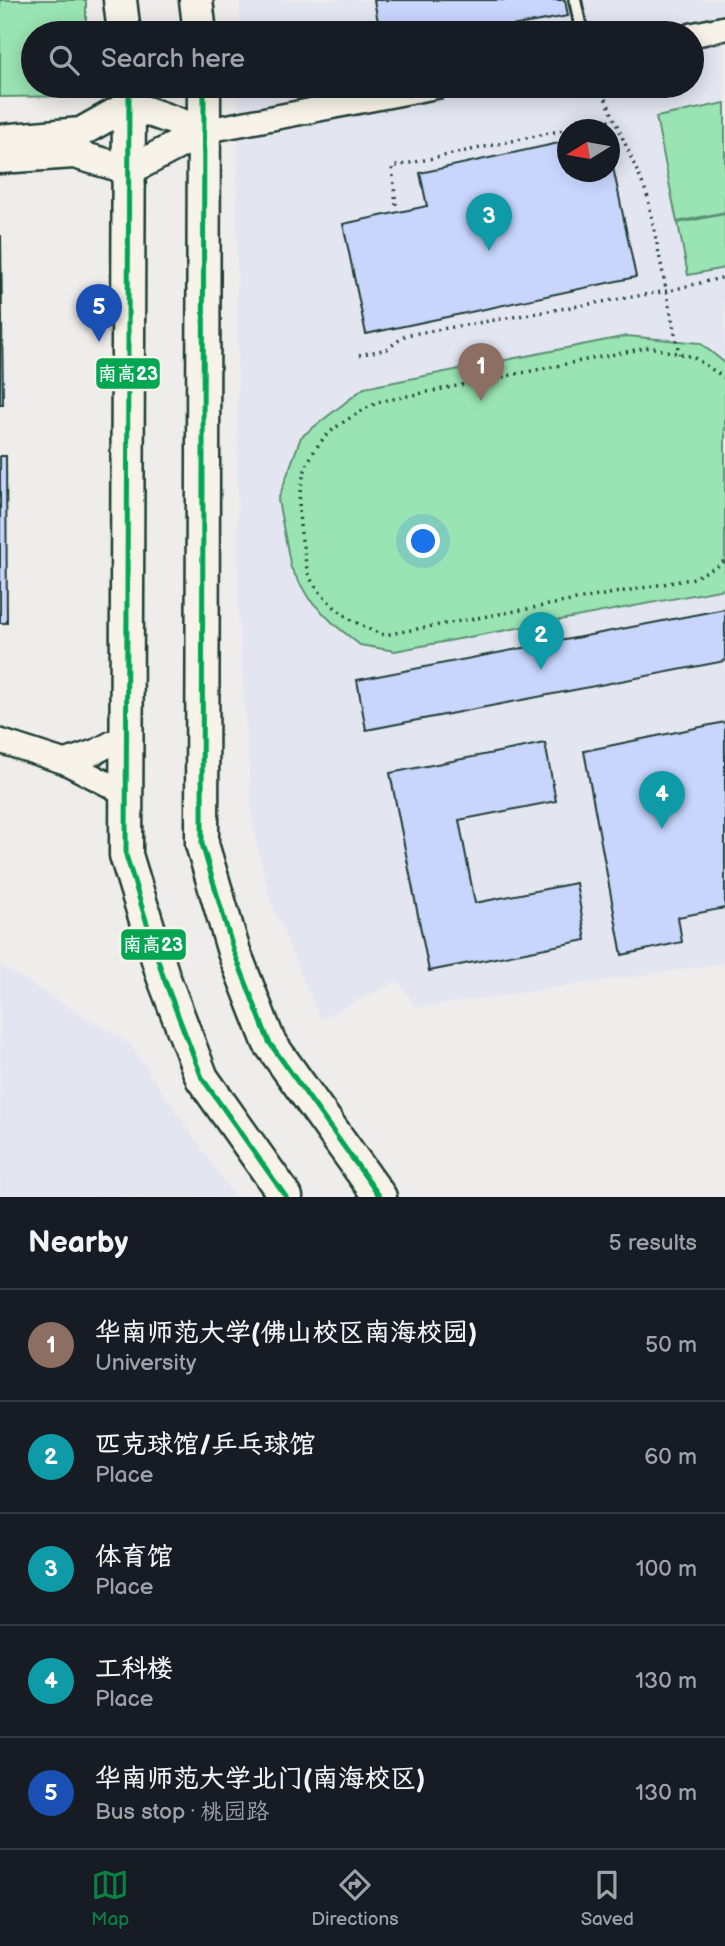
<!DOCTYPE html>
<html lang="en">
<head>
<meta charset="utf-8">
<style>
  :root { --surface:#171b24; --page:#242831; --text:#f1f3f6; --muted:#9ea1a6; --line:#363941; --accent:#0b8043 }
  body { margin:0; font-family:"Balsamiq Sans","LXGW WenKai TC",sans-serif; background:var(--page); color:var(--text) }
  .compass { position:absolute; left:557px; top:119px; width:63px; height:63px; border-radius:50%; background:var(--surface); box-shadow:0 4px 18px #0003; rotate:259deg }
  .you { position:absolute; left:424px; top:542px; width:24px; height:24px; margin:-18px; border:5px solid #fff; border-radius:50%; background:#1a73e8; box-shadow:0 0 0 10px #1a73e833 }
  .badge { display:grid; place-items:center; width:46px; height:46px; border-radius:50%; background:var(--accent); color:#fff; font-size:23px; font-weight:700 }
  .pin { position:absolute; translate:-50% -58px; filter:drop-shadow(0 2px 4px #0008) }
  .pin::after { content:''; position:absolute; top:37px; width:24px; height:21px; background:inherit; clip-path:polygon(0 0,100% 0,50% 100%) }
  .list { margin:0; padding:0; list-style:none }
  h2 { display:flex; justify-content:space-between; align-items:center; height:91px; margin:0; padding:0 28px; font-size:30px }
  h2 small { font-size:23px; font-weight:400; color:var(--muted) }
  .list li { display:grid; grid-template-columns:46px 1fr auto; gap:21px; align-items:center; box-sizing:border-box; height:112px; padding:0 28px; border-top:2px solid var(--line) }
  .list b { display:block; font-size:26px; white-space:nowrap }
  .list p { margin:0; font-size:23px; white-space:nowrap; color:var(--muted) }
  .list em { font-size:23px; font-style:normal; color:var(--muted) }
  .icon { flex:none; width:38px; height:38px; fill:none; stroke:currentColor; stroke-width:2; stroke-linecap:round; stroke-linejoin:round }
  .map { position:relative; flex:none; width:725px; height:1197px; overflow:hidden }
  .search { position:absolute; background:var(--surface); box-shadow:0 4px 18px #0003; left:21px; right:21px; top:21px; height:77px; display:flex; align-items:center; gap:18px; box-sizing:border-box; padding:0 24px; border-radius:38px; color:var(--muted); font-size:26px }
  .sheet { height:651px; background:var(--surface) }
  nav { display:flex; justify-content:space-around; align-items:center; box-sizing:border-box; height:98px; border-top:2px solid var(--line); background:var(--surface); font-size:19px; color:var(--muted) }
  nav a { display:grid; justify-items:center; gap:4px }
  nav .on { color:var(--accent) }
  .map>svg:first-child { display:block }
  .built { fill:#e3e6f1; fill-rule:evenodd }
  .green { fill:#9ae4b3; stroke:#5c9074; stroke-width:2 }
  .building { fill:#c8d5fc; stroke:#1f3d34; stroke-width:2 }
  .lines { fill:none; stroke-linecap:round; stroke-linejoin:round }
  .service-casing { stroke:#1f3d34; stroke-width:16 }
  .minor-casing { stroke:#1f3d34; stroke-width:28 }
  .tertiary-casing { stroke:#1f3d34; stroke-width:33 }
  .secondary-casing { stroke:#1f3d34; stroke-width:37 }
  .path { stroke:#1f3d34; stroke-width:3.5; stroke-dasharray:2 5; stroke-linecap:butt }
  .service { stroke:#f7f3e8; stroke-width:10 }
  .minor { stroke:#f7f3e8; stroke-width:23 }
  .tertiary { stroke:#f7f3e8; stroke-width:28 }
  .secondary { stroke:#f7f3e8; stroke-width:32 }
  .bus-1-casing { stroke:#f7f3e8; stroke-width:10 }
  .bus-1 { stroke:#00a651; stroke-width:5 }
  .line-badge { stroke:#f7f3e8; stroke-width:2.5 }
  .badge-label { font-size:19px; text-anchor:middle; font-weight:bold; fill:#fff }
</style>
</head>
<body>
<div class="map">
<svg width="725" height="1197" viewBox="0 0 725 1197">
  <rect width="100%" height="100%" fill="#eeedec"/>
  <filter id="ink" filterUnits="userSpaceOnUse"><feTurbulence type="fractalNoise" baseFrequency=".0143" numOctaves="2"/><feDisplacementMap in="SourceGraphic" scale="14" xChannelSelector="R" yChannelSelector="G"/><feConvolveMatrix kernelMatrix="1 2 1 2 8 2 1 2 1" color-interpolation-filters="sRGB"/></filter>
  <g filter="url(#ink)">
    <!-- built -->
    <path class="built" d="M 240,0 L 725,0 L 725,963 L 416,1008 L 398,981 L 320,1019 L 269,897 L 253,826 L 238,614 L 237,188 L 239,86 L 692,86 L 692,33 L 240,33 ZM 568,130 L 610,130 L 610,172 L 568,172 Z
      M 0,965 L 130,1044 L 235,1197 L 0,1197 Z"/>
    <!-- green -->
    <path class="green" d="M 0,0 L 86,0 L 86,33 L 33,33 L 33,86 L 85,86 L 85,96 L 0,97 Z
      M 725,103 L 725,212 L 677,222 L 656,117 Z
      M 725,214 L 725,268 L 688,275 L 678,223 Z
      M 627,336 L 700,343 L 725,363 L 725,589 L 395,651 L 360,645 L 335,625 L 309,599 L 291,568 L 278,500 L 301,437 L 364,388 Z"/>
    <!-- building -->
    <path class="building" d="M 374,0 L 565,0 L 568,16 L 472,33 L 380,33 Z
      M 568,141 L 568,172 L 610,172 L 610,153 L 636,277 L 366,334 L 343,224 L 427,206 L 420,173 Z
      M 0,236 L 1,236 L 3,404 L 0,404 Z
      M 0,456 L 6,456 L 7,623 L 0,623 Z
      M 725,609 L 725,661 L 366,730 L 357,680 Z
      M 725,722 L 725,908 L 678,917 L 682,942 L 622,955 L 584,751 Z
      M 545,743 L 556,801 L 459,820 L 475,903 L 576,883 L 586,940 L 429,971 L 390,773 Z"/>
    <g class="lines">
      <defs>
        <path id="service" d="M 575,0 L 582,33"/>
        <path id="minor" d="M 692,35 L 725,28
          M 204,131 L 439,86
          M 0,741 L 65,762 L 127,794
          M 65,762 L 97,751 L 127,735"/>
        <path id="tertiary" d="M 0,139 L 81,132 L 129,105 L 204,131
          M 0,159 L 74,154 L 130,170 L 204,131"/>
        <path id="secondary" d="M 120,0 L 124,33
          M 196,0 L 200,33
          M 129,86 L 126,855 L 163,976 L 202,1078 L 286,1197
          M 204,86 L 202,844 L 234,952 L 269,1042 L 380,1197"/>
      </defs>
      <!-- service casing -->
      <use href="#service" class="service-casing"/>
      <!-- minor casing -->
      <use href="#minor" class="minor-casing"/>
      <!-- tertiary casing -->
      <use href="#tertiary" class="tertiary-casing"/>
      <!-- secondary casing -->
      <use href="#secondary" class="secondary-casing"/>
      <!-- path -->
      <path class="path" d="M 600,86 L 647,194 L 679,354
        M 396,205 L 392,167 L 614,119
        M 359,355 L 387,349 L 406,335 L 667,291 L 725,277
        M 725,378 L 693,357 L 650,347 L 378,402 C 357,414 331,426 317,447 C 294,480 297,518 305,556 C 306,564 307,574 312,581 C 330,608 353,624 384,635 L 691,579 L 718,566 L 725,560"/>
      <!-- service -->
      <use href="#service" class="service"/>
      <!-- minor -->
      <use href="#minor" class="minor"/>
      <!-- tertiary -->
      <use href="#tertiary" class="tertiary"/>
      <!-- secondary -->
      <use href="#secondary" class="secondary"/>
      <defs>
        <path id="bus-1" d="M 129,86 L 126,855 L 163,976 L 202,1078 L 286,1197
          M 204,86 L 202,844 L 234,952 L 269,1042 L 380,1197"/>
      </defs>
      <!-- bus-1 casing -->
      <use href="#bus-1" class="bus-1-casing"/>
      <!-- bus-1 -->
      <use href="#bus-1" class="bus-1"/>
    </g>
  </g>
  <g class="line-badge">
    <rect x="95" y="357" width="66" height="33" rx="7" fill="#00a651"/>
    <rect x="120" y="928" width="67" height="33" rx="7" fill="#00a651"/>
  </g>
  <g class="badge-label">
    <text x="128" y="380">南高23</text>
    <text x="153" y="951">南高23</text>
  </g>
</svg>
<svg class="compass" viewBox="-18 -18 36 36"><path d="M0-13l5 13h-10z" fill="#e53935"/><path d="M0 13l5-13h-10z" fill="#9ea1a6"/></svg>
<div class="you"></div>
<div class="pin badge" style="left:481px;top:401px;background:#8d6e63">1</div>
<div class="pin badge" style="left:541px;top:670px;background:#0f9aa8">2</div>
<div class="pin badge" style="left:489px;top:251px;background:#0f9aa8">3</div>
<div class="pin badge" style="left:662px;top:829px;background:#0f9aa8">4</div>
<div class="pin badge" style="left:99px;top:342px;background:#1a4fb4">5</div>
<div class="search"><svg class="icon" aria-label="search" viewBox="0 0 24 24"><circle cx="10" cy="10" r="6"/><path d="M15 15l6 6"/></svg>Search here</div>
</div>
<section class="sheet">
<h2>Nearby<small>5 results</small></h2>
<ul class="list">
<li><span class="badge" style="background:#8d6e63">1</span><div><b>华南师范大学(佛山校区南海校园)</b><p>University</p></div><em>50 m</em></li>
<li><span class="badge" style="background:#0f9aa8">2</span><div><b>匹克球馆/乒乓球馆</b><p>Place</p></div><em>60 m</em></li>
<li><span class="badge" style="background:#0f9aa8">3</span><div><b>体育馆</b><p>Place</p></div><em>100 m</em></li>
<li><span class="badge" style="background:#0f9aa8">4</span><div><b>工科楼</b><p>Place</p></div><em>130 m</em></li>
<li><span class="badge" style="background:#1a4fb4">5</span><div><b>华南师范大学北门(南海校区)</b><p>Bus stop · 桃园路</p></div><em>130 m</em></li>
</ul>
</section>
<nav>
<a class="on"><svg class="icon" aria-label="map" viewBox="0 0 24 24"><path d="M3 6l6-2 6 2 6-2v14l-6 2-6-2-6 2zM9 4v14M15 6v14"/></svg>Map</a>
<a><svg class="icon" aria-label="directions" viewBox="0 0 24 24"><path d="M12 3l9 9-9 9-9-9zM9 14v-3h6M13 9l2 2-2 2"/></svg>Directions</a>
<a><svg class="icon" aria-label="saved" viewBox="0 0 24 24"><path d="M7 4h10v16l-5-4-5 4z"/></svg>Saved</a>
</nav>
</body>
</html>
